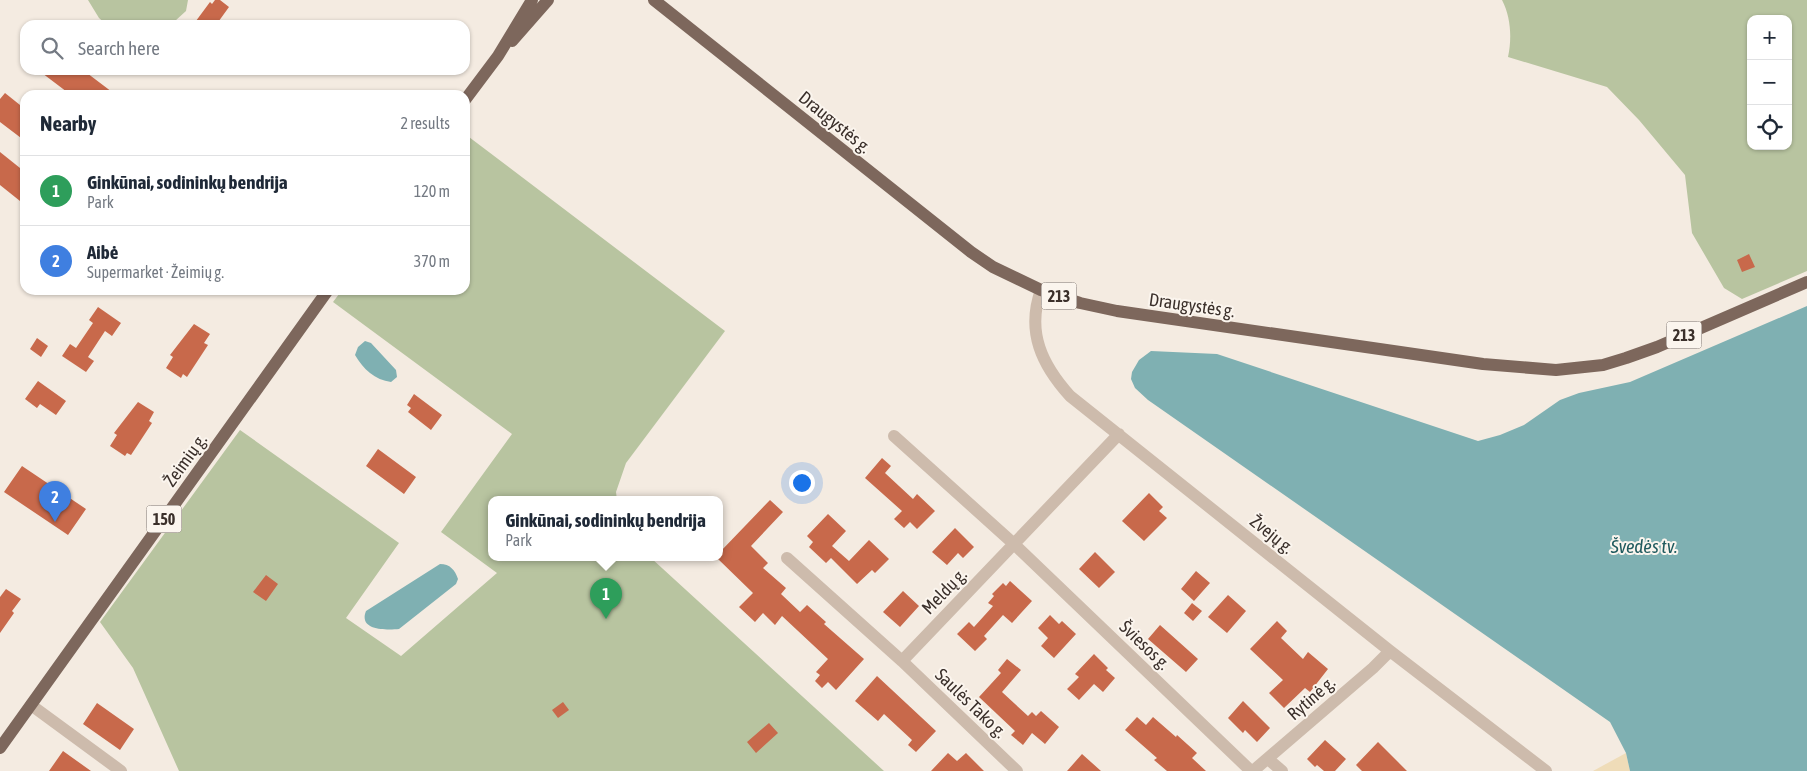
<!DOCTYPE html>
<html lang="en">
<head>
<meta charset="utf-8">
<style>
  :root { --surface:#fff; --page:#f2f2f3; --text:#1f2937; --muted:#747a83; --line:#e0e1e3; --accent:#1f5a5e }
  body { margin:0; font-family:"Asap Condensed",sans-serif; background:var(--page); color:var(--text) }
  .controls { position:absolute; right:15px; top:15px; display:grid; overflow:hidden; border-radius:10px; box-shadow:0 1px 4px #0004 }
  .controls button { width:45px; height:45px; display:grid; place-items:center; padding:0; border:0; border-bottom:1px solid var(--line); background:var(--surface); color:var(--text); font:25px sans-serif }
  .you { position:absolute; left:801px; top:482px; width:18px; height:18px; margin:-12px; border:4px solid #fff; border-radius:50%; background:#1a73e8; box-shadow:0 0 0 8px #1a73e833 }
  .badge { display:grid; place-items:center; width:32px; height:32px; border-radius:50%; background:var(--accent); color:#fff; font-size:16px; font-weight:700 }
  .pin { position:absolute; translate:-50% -41px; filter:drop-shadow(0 1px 2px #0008) }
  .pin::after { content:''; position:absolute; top:26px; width:18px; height:15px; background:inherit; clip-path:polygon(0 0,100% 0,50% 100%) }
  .popup { position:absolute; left:488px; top:496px; width:235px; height:65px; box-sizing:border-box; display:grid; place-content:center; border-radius:10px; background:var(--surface); filter:drop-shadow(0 1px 4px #0005); font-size:16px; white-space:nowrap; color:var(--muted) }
  .popup b { font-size:19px; color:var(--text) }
  .popup::after { content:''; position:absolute; left:50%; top:100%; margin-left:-10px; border:10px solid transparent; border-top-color:var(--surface) }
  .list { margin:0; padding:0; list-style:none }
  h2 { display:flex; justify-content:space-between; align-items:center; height:65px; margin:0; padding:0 20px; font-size:21px }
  h2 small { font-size:16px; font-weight:400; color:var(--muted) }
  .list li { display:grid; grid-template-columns:32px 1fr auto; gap:15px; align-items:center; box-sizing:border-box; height:70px; padding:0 20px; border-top:1px solid var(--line) }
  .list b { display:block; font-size:19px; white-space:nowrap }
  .list p { margin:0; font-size:16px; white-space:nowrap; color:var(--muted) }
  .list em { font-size:16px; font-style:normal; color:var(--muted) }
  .icon { flex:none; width:28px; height:28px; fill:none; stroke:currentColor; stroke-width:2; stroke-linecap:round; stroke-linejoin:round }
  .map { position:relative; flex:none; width:1807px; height:771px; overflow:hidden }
  .search { position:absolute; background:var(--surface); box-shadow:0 1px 4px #0004; left:20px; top:20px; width:450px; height:55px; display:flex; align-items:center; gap:12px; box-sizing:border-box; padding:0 18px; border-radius:15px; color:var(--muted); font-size:19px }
  .panel { position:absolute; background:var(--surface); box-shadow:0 1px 4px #0004; left:20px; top:90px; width:450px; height:205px; border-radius:15px }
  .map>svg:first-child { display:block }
  .green { fill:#b8c4a0; fill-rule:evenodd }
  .sand { fill:#efdcb8 }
  .water { fill:#7fb0b2 }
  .building { fill:#c8694b }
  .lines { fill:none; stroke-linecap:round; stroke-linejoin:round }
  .minor { stroke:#cdbbac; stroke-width:12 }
  .primary { stroke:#7d675c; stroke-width:12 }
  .labels { text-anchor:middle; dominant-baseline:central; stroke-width:4; stroke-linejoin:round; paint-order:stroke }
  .shield { fill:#fbf5ee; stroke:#756b66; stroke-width:1 }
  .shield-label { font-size:16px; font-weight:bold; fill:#3b302b }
  .street-label { font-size:18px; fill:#3b302b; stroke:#fbf5ee }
  .water-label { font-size:19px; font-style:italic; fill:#1f5a5e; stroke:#fbf5ee }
</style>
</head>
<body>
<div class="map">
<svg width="1807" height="771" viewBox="0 0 1807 771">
  <rect width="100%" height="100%" fill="#f4ebe1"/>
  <!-- green -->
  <path class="green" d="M 88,0 L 188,0 L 186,11 L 175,21 L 174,25 L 107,25 L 99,18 Z
    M 1502,0 L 1807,0 L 1807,271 L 1742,299 L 1724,288 L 1692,233 L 1685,175 L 1639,120 L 1607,87 L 1508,57 C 1512,39 1511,17 1502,0 ZM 1751,19 L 1788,19 L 1788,146 L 1751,146 Z
    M 465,134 L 725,331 L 626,463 L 616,492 L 617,500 L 492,500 L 492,558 L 651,558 L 884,771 L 179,771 L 133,668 L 100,622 L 240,430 L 399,543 L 346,618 L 401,656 L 497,573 L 441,532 L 512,434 L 333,302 L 342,290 L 465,290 Z"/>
  <!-- sand -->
  <path class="sand" d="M 1626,753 L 1630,771 L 1593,771 Z"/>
  <!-- water -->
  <path class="water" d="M 1807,306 L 1807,771 L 1630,771 L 1626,753 L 1610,722 L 1148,400 L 1135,388 L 1131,379 L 1132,372 L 1139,360 L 1151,351 L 1217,354 L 1478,441 L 1500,435 L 1524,425 L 1560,400 L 1579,393 L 1630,382 Z
    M 365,341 L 371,343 L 396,370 L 397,377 L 391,382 C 375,380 363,369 355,355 L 358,347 Z
    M 440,564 C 450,564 455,570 458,579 L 456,584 L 399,629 C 387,630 358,631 366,611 Z"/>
  <!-- building -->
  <path class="building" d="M 215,0 L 220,0 L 229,7 L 216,25 L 193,25 L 210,2 L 212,4 Z
    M 38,70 L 83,70 L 116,95 L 71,95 Z
    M 5,93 L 25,109 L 25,141 L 0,122 L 0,99 Z
    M 0,152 L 25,172 L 25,205 L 0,185 Z
    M 1749,254 L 1755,267 L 1742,272 L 1737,260 Z
    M 98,307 L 121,323 L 112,336 L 105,331 L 88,357 L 94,361 L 86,372 L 62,356 L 70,344 L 76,348 L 93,323 L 89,320 Z
    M 194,324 L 210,334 L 204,343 L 208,345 L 187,377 L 183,374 L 181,378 L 166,368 L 173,357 L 170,355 Z
    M 37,338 L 48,346 L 41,357 L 30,349 Z
    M 38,381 L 66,401 L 56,415 L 40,404 L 37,408 L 25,399 Z
    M 414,394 L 442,415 L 431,430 L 408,412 L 411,408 L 407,405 Z
    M 138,402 L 154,412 L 149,421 L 152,423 L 131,455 L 127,453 L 125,456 L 110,446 L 117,435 L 114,433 Z
    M 378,449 L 416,477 L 404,494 L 366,466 Z
    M 882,458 L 891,466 L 885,473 L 913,499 L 917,494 L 935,511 L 917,529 L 910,522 L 904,528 L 894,519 L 902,511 L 865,478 Z
    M 22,466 L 86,509 L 68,535 L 4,492 Z
    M 1149,493 L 1163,507 L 1159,511 L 1167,518 L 1144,541 L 1122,521 Z
    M 770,500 L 783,512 L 751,546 L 768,563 L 763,568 L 786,588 L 781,594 L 800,612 L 807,605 L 826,622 L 824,624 L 864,659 L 836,690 L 828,682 L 822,688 L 815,681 L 820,675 L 816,672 L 828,659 L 782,616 L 775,625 L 763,613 L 755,622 L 739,607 L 753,593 L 717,558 L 720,558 L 720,552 Z
    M 828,514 L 846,531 L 832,546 L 849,561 L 869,540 L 889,559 L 875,573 L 872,570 L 857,584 L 831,558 L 826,563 L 809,547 L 813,542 L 807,536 Z
    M 955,528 L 974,547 L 963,558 L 958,553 L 947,565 L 932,552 Z
    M 1095,552 L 1115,572 L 1099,588 L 1079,569 Z
    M 1196,571 L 1210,583 L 1194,601 L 1181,589 Z
    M 266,575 L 278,584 L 266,601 L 253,592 Z
    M 1010,581 L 1032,601 L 1012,623 L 1003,615 L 984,636 L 987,639 L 975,651 L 957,634 L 969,622 L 974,627 L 993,606 L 988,603 L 994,596 L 992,594 L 1003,583 L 1006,586 Z
    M 6,589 L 21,599 L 12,611 L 14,613 L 0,633 L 0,597 Z
    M 903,591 L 919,606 L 900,627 L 883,612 Z
    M 1228,595 L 1246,611 L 1227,633 L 1208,617 Z
    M 1192,603 L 1202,611 L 1193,621 L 1184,613 Z
    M 1050,615 L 1059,624 L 1062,621 L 1076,634 L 1054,658 L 1041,646 L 1048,638 L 1038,628 Z
    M 1277,621 L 1287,631 L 1281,638 L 1303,659 L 1308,652 L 1328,669 L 1310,692 L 1305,688 L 1284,708 L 1269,693 L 1283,680 L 1250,649 Z
    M 1160,625 L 1198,659 L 1186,672 L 1148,639 Z
    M 1094,654 L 1108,668 L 1106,670 L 1115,678 L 1103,692 L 1094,684 L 1079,700 L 1067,689 L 1079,677 L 1075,674 Z
    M 1007,659 L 1021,670 L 1002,692 L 1028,716 L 1032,712 L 1036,716 L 1041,711 L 1059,727 L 1045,744 L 1032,733 L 1023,745 L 1011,735 L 1015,731 L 979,697 L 1001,673 L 998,670 Z
    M 877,676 L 936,731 L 916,752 L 908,745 L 912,740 L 884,714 L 878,721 L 855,701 Z
    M 1243,701 L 1270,728 L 1257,742 L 1245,730 L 1243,733 L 1228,718 Z
    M 563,702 L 569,710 L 558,718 L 552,710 Z
    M 97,703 L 134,729 L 120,750 L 83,724 Z
    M 1137,717 L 1146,725 L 1153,717 L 1176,737 L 1177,735 L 1197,753 L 1192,758 L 1206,771 L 1167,771 L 1154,760 L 1157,758 L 1125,730 Z
    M 769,723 L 778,733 L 756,753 L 747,742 Z
    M 1325,740 L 1346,759 L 1335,771 L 1324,771 L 1317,765 L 1315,767 L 1307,759 Z
    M 1378,742 L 1407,771 L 1362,771 L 1356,765 Z
    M 63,751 L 91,771 L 49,771 Z
    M 948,753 L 957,761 L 966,753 L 984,771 L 931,771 Z
    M 1082,754 L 1101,771 L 1067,771 Z"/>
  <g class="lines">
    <!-- minor -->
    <path class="minor" d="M 1041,290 C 1026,332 1042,365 1070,396 L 1390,651 L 1546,771
      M 894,436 L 1014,544 L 1251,771
      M 787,558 L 902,661 L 1119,434
      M 902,661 L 1017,771
      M 31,705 L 121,771
      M 1268,759 L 1282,771
      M 1253,771 L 1373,668 L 1390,651"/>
    <!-- primary -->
    <path class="primary" d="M 654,0 L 971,252 L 993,267 L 1041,290 L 1080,303 L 1117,311 L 1483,364 L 1556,370 L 1603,365 L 1626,358 L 1657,347 L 1807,282
      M 512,41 L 548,0
      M 465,100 L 498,56 L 532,0
      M 0,748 L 328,290"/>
  </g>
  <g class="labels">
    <!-- shield labels -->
    <g class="shield">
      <rect x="1041.5" y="282.5" width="35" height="27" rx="4"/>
      <rect x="1666.5" y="321.5" width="35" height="27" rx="4"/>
      <rect x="146.5" y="505.5" width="35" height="27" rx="4"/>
    </g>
    <g class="shield-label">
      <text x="1059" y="296">213</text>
      <text x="1684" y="335">213</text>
      <text x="164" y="519">150</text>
    </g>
    <!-- street labels -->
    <g class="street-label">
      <text transform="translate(835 122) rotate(39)">Draugystės g.</text>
      <text transform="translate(1192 305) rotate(8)">Draugystės g.</text>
      <text transform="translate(185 460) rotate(-54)">Žeimių g.</text>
      <text transform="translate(1272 534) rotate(39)">Žvejų g.</text>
      <text transform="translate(944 591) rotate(-46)">Meldų g.</text>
      <text transform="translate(1145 645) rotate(44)">Šviesos g.</text>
      <text transform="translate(1311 698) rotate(-41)">Rytinė g.</text>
      <text transform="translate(971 703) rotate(44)">Saulės Tako g.</text>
    </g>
    <!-- water labels -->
    <g class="water-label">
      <text x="1644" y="546">Švedės tv.</text>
    </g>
  </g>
</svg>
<div class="controls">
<button>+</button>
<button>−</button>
<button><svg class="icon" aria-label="locate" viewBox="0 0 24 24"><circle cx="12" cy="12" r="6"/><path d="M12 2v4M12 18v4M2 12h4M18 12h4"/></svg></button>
</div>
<div class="you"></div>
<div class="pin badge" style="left:606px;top:619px;background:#2e9e5b">1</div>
<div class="popup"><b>Ginkūnai, sodininkų bendrija</b>Park</div>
<div class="pin badge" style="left:55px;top:522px;background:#3f7fe0">2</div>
<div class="search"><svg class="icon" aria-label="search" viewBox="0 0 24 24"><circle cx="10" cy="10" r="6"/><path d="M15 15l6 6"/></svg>Search here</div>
<section class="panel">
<h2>Nearby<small>2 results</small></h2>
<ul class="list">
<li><span class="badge" style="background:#2e9e5b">1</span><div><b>Ginkūnai, sodininkų bendrija</b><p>Park</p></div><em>120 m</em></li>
<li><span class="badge" style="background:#3f7fe0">2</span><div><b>Aibė</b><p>Supermarket · Žeimių g.</p></div><em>370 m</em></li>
</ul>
</section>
</div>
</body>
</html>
